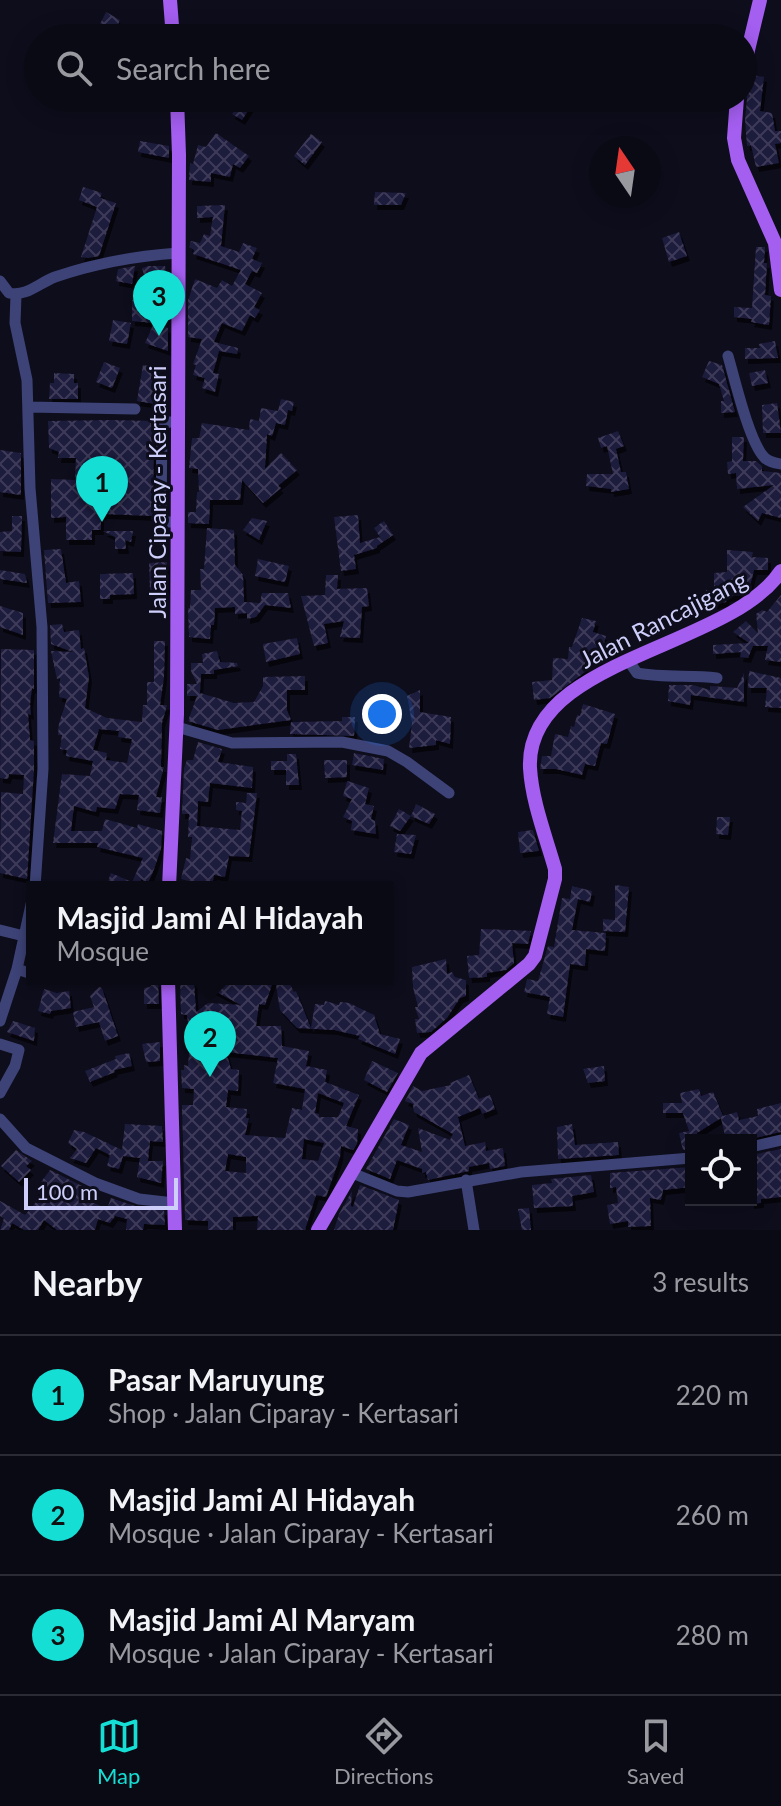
<!DOCTYPE html>
<html lang="en">
<head>
<meta charset="utf-8">
<style>
  :root { --surface:#0a0a15; --page:#13131e; --text:#f1f3f6; --muted:#999aa0; --line:#2a2b34; --accent:#15dfd5 }
  body { margin:0; font-family:Lato,sans-serif; background:var(--page); color:var(--text) }
  .controls { position:absolute; right:24px; bottom:24px; display:grid; overflow:hidden; border-radius:0px; box-shadow:0 4px 20px #0003 }
  .controls button { width:72px; height:72px; display:grid; place-items:center; padding:0; border:0; border-bottom:2px solid var(--line); background:var(--surface); color:var(--text); font:40px sans-serif }
  .compass { position:absolute; left:589px; top:136px; width:72px; height:72px; border-radius:50%; background:var(--surface); box-shadow:0 4px 20px #0003; rotate:347deg }
  .scale { position:absolute; left:24px; bottom:20px; width:154px; box-sizing:border-box; padding-left:8px; border:4px solid #cdcffa; border-top:0; font-size:22px; line-height:28px; white-space:nowrap; color:#cdcffa; -webkit-text-stroke:6px #0e0d1c; paint-order:stroke }
  .you { position:absolute; left:382px; top:714px; width:28px; height:28px; margin:-20px; border:6px solid #fff; border-radius:50%; background:#1a73e8; box-shadow:0 0 0 12px #1a73e833 }
  .badge { display:grid; place-items:center; width:52px; height:52px; border-radius:50%; background:var(--accent); color:#111; font-size:26px; font-weight:700 }
  .pin { position:absolute; translate:-50% -66px; filter:drop-shadow(0 2px 4px #0008) }
  .pin::after { content:''; position:absolute; top:42px; width:28px; height:24px; background:inherit; clip-path:polygon(0 0,100% 0,50% 100%) }
  .popup { position:absolute; left:26px; top:881px; width:368px; height:104px; box-sizing:border-box; display:grid; place-content:center; border-radius:0px; background:var(--surface); filter:drop-shadow(0 2px 6px #0005); font-size:26px; white-space:nowrap; color:var(--muted) }
  .popup b { font-size:30px; color:var(--text) }
  .popup::after { content:''; position:absolute; left:50%; top:100%; margin-left:-16px; border:16px solid transparent; border-top-color:var(--surface) }
  .list { margin:0; padding:0; list-style:none }
  h2 { display:flex; justify-content:space-between; align-items:center; height:104px; margin:0; padding:0 32px; font-size:34px }
  h2 small { font-size:26px; font-weight:400; color:var(--muted) }
  .list li { display:grid; grid-template-columns:52px 1fr auto; gap:24px; align-items:center; box-sizing:border-box; height:120px; padding:0 32px; border-top:2px solid var(--line) }
  .list b { display:block; font-size:30px; white-space:nowrap }
  .list p { margin:0; font-size:26px; white-space:nowrap; color:var(--muted) }
  .list em { font-size:26px; font-style:normal; color:var(--muted) }
  .icon { flex:none; width:44px; height:44px; fill:none; stroke:currentColor; stroke-width:2; stroke-linecap:round; stroke-linejoin:round }
  .map { position:relative; flex:none; width:781px; height:1230px; overflow:hidden }
  .search { position:absolute; background:var(--surface); box-shadow:0 4px 20px #0003; left:24px; right:24px; top:24px; height:88px; display:flex; align-items:center; gap:20px; box-sizing:border-box; padding:0 28px; border-radius:44px; color:var(--muted); font-size:30px }
  .sheet { height:464px; background:var(--surface) }
  nav { display:flex; justify-content:space-around; align-items:center; box-sizing:border-box; height:112px; border-top:2px solid var(--line); background:var(--surface); font-size:22px; color:var(--muted) }
  nav a { display:grid; justify-items:center; gap:4px }
  nav .on { color:var(--accent) }
  .map>svg:first-child { display:block }
  .building { fill:url(#building-cross-hatch); fill-rule:evenodd; filter:url(#shadow) }
  .lines { fill:none; stroke-linecap:round; stroke-linejoin:round }
  .minor { stroke:#3d4377; stroke-width:11 }
  .major { stroke:#a45ef0; stroke-width:14 }
  .labels { text-anchor:middle; dominant-baseline:central; stroke-width:6; stroke-linejoin:round; paint-order:stroke }
  .street-label { font-size:24px; fill:#cdcffa; stroke:#0e0d1c }
</style>
</head>
<body>
<div class="map">
<svg width="781" height="1230" viewBox="0 0 781 1230">
  <defs>
    <pattern id="building-cross-hatch" width="8" height="8" patternUnits="userSpaceOnUse" patternTransform="scale(2)"><rect width="8" height="8" fill="#1d1b3c"/><path d="M0 0l8 8M0 8l8-8" fill="none" stroke="#3d3b59"/></pattern>
    <filter id="shadow"><feDropShadow dx="3" dy="5" stdDeviation="0" flood-color="#0009"/></filter>
  </defs>
  <rect width="100%" height="100%" fill="#0e0d1c"/>
  <!-- building -->
  <path class="building" d="M 106,12 L 120,20 L 114,32 L 100,24 Z
    M 752,75 L 764,77 L 760,111 L 772,113 L 775,131 L 781,131 L 781,143 L 775,144 L 779,163 L 756,167 L 751,145 L 747,146 L 745,120 L 747,99 L 745,91 L 747,80 Z
    M 222,98 L 251,98 L 245,102 L 251,106 L 242,120 L 232,114 L 236,107 Z
    M 216,133 L 249,156 L 240,168 L 233,164 L 230,177 L 211,173 L 211,182 L 189,180 L 190,163 L 193,164 L 198,145 L 206,147 Z
    M 311,134 L 322,142 L 305,165 L 294,156 Z
    M 140,141 L 169,146 L 169,158 L 138,152 Z
    M 83,187 L 102,193 L 100,198 L 116,203 L 99,256 L 88,258 L 81,257 L 97,207 L 79,200 Z
    M 375,192 L 406,193 L 401,205 L 374,205 Z
    M 225,205 L 221,246 L 239,252 L 243,243 L 257,248 L 252,259 L 262,263 L 257,273 L 252,271 L 245,284 L 262,293 L 254,307 L 260,310 L 255,318 L 250,315 L 242,331 L 222,323 L 214,342 L 238,348 L 237,354 L 219,351 L 213,373 L 219,374 L 215,392 L 202,388 L 205,378 L 193,375 L 196,365 L 193,364 L 202,339 L 188,337 L 188,300 L 195,279 L 217,288 L 222,280 L 232,286 L 241,270 L 193,254 L 194,250 L 189,247 L 191,241 L 200,243 L 204,234 L 210,236 L 213,217 L 197,218 L 197,206 Z
    M 679,232 L 687,256 L 669,262 L 662,238 Z
    M 756,247 L 765,247 L 764,263 L 767,263 L 765,295 L 771,296 L 769,325 L 751,322 L 752,319 L 734,317 L 734,307 L 752,308 Z
    M 135,266 L 132,284 L 116,281 L 118,269 Z
    M 148,266 L 165,266 L 168,285 L 147,285 L 142,268 Z
    M 132,300 L 143,300 L 143,311 L 158,312 L 160,307 L 164,308 L 160,326 L 168,328 L 168,351 L 145,343 L 154,323 L 132,321 Z
    M 113,320 L 131,323 L 127,344 L 109,341 Z
    M 775,341 L 778,358 L 745,359 L 745,348 L 760,348 L 759,344 Z
    M 709,361 L 722,365 L 735,412 L 721,413 L 721,401 L 724,401 L 719,384 L 702,377 Z
    M 104,362 L 120,368 L 112,388 L 96,382 Z
    M 143,365 L 161,368 L 155,404 L 137,401 Z
    M 765,370 L 768,383 L 752,386 L 749,373 Z
    M 54,373 L 74,374 L 74,383 L 78,383 L 78,399 L 49,399 L 50,383 L 54,383 Z
    M 281,399 L 294,402 L 292,411 L 288,410 L 285,425 L 276,423 L 272,436 L 267,434 L 265,469 L 281,453 L 297,470 L 278,486 L 281,488 L 263,503 L 242,480 L 240,500 L 210,500 L 209,524 L 188,523 L 188,512 L 196,512 L 197,492 L 199,492 L 198,469 L 189,468 L 192,438 L 199,438 L 202,423 L 249,430 L 250,419 L 259,421 L 261,408 L 278,411 Z
    M 777,403 L 781,433 L 763,433 L 762,405 Z
    M 111,420 L 154,421 L 153,516 L 104,514 L 101,516 L 101,530 L 92,530 L 92,540 L 66,540 L 66,517 L 51,518 L 51,479 L 75,480 L 76,458 L 58,458 L 59,452 L 49,448 L 48,421 Z
    M 618,431 L 624,446 L 616,449 L 621,472 L 626,472 L 629,489 L 611,492 L 611,489 L 586,486 L 587,474 L 613,474 L 607,446 L 601,448 L 598,438 Z
    M 732,437 L 744,437 L 743,461 L 756,461 L 762,466 L 762,471 L 781,473 L 781,518 L 762,513 L 758,521 L 743,507 L 774,485 L 737,489 L 736,473 L 728,474 L 727,462 L 732,461 Z
    M 0,450 L 21,453 L 21,495 L 0,492 Z
    M 358,515 L 360,543 L 380,537 L 374,528 L 384,521 L 393,535 L 377,546 L 377,548 L 354,555 L 356,569 L 341,571 L 334,517 Z
    M 12,516 L 22,516 L 21,552 L 0,551 L 0,532 L 12,531 Z
    M 252,518 L 267,521 L 259,540 L 243,530 Z
    M 207,528 L 234,530 L 235,565 L 243,575 L 244,602 L 260,603 L 262,593 L 288,593 L 291,608 L 265,605 L 256,617 L 247,619 L 247,613 L 235,614 L 235,607 L 215,608 L 214,625 L 211,625 L 210,639 L 189,637 L 188,608 L 190,608 L 191,590 L 201,590 L 200,569 L 204,569 Z
    M 103,531 L 133,531 L 131,542 L 125,540 L 126,549 L 115,549 L 115,537 Z
    M 61,549 L 66,583 L 79,581 L 81,602 L 48,603 L 44,550 Z
    M 727,550 L 753,552 L 752,557 L 768,558 L 768,570 L 754,570 L 749,590 L 740,595 L 727,597 L 726,602 L 708,605 L 706,590 L 714,591 L 714,573 L 727,572 Z
    M 258,559 L 289,566 L 285,582 L 255,576 Z
    M 167,562 L 167,590 L 150,591 L 149,563 Z
    M 0,570 L 25,574 L 27,583 L 0,579 Z
    M 133,573 L 134,594 L 110,595 L 110,599 L 100,599 L 100,574 Z
    M 326,575 L 338,575 L 337,589 L 367,588 L 369,606 L 362,607 L 360,638 L 340,637 L 344,621 L 324,624 L 328,643 L 314,646 L 301,596 L 325,595 Z
    M 781,595 L 781,662 L 765,660 L 768,646 L 753,646 L 748,658 L 740,657 L 741,652 L 713,654 L 713,645 L 749,643 L 733,632 L 746,621 L 758,633 L 756,614 L 762,610 L 767,612 Z
    M 0,606 L 23,613 L 23,635 L 0,627 Z
    M 582,618 L 596,621 L 593,632 L 606,636 L 599,661 L 585,658 L 585,672 L 550,698 L 534,700 L 532,682 L 552,680 L 553,658 L 568,659 L 569,647 L 572,647 Z
    M 62,624 L 64,632 L 79,630 L 81,649 L 84,648 L 89,677 L 85,708 L 107,718 L 142,722 L 143,705 L 147,705 L 147,682 L 154,682 L 154,641 L 165,641 L 164,677 L 160,705 L 167,705 L 162,723 L 161,767 L 164,767 L 156,797 L 162,797 L 160,813 L 137,810 L 139,795 L 120,794 L 115,809 L 97,807 L 96,812 L 74,806 L 71,831 L 102,831 L 105,819 L 137,828 L 138,824 L 162,831 L 161,849 L 154,869 L 148,883 L 141,879 L 141,887 L 106,887 L 111,873 L 132,882 L 143,858 L 97,847 L 98,843 L 53,843 L 62,774 L 90,776 L 93,761 L 66,756 L 67,750 L 60,749 L 62,735 L 58,735 L 59,723 L 67,699 L 59,697 L 60,678 L 57,679 L 51,651 L 73,652 L 51,644 L 50,625 ZM 99,729 L 119,731 L 118,737 L 132,739 L 127,763 L 106,760 L 107,753 L 93,750 Z
    M 297,638 L 300,654 L 266,662 L 263,644 Z
    M 1,649 L 34,650 L 34,689 L 32,688 L 30,704 L 31,715 L 28,714 L 30,740 L 34,741 L 34,769 L 27,879 L 0,873 L 1,792 L 23,794 L 24,775 L 9,774 L 8,779 L 0,778 Z
    M 217,651 L 220,662 L 237,663 L 238,666 L 214,670 L 214,674 L 201,674 L 200,693 L 234,703 L 254,702 L 263,686 L 263,677 L 305,676 L 305,690 L 287,690 L 287,710 L 291,720 L 218,730 L 188,721 L 197,696 L 187,696 L 187,684 L 197,684 L 191,671 L 191,663 L 203,663 L 202,654 Z
    M 749,671 L 781,678 L 781,708 L 765,707 L 767,688 L 748,688 Z
    M 744,673 L 744,702 L 691,695 L 690,705 L 668,701 L 669,685 L 693,685 L 710,690 L 710,686 L 737,688 Z
    M 420,690 L 420,712 L 451,717 L 450,744 L 436,740 L 436,745 L 409,748 L 412,723 L 407,696 Z
    M 583,704 L 615,714 L 607,744 L 601,743 L 595,766 L 585,764 L 582,775 L 556,769 L 540,769 L 542,756 L 551,756 L 555,734 L 568,737 L 571,726 L 574,727 L 577,715 L 580,716 Z
    M 342,717 L 355,717 L 354,736 L 290,734 L 291,722 L 342,721 Z
    M 198,742 L 222,749 L 218,762 L 253,767 L 252,788 L 210,783 L 208,802 L 198,801 L 197,826 L 240,830 L 242,811 L 236,810 L 236,802 L 246,803 L 247,793 L 257,793 L 249,857 L 229,856 L 225,877 L 214,875 L 212,887 L 187,883 L 188,881 L 181,879 L 186,858 L 190,859 L 192,837 L 188,837 L 189,814 L 182,814 L 184,768 L 187,760 L 193,760 Z
    M 354,753 L 384,759 L 383,770 L 352,765 Z
    M 287,754 L 296,754 L 299,785 L 286,785 L 286,770 L 271,770 L 271,761 L 287,761 Z
    M 324,760 L 347,760 L 347,777 L 325,778 Z
    M 347,781 L 369,788 L 365,804 L 374,806 L 371,819 L 375,821 L 376,834 L 351,830 L 352,821 L 343,817 L 352,799 L 343,796 Z
    M 416,804 L 435,814 L 429,824 L 411,816 Z
    M 399,809 L 411,816 L 400,831 L 390,826 Z
    M 717,817 L 730,817 L 728,835 L 716,834 Z
    M 533,830 L 539,851 L 520,853 L 518,832 Z
    M 397,834 L 416,835 L 411,854 L 394,852 Z
    M 615,885 L 629,887 L 625,932 L 603,931 L 603,919 L 615,920 Z
    M 572,886 L 592,891 L 590,902 L 578,899 L 572,930 L 606,933 L 605,951 L 586,949 L 585,966 L 570,964 L 563,1017 L 547,1014 L 550,997 L 524,992 L 527,979 L 538,981 L 548,946 L 554,947 L 562,898 L 570,899 Z
    M 481,929 L 511,930 L 531,931 L 528,944 L 512,943 L 514,963 L 506,970 L 487,973 L 487,977 L 469,978 L 467,956 L 479,955 Z
    M 446,959 L 447,974 L 452,972 L 455,977 L 466,980 L 466,996 L 460,998 L 447,1018 L 431,1032 L 417,1033 L 415,1019 L 419,1019 L 415,1007 L 418,1007 L 413,987 L 412,967 Z
    M 180,979 L 274,979 L 265,1005 L 259,1004 L 256,1026 L 281,1026 L 282,1046 L 309,1051 L 306,1066 L 327,1070 L 325,1082 L 359,1095 L 346,1126 L 358,1129 L 357,1144 L 353,1150 L 341,1146 L 340,1157 L 326,1197 L 316,1195 L 305,1230 L 257,1230 L 258,1216 L 233,1217 L 233,1230 L 208,1230 L 208,1221 L 185,1220 L 182,1105 L 193,1105 L 194,1089 L 182,1088 L 181,1070 L 184,1070 L 184,1065 L 188,1066 L 190,1039 L 187,1015 L 181,1014 ZM 194,980 L 241,1005 L 208,1003 L 196,1012 ZM 226,1052 L 278,1058 L 273,1083 L 305,1089 L 302,1110 L 292,1108 L 285,1138 L 245,1135 L 249,1118 L 246,1118 L 247,1109 L 226,1107 L 228,1090 L 238,1091 L 239,1070 L 231,1069 ZM 318,1093 L 344,1103 L 338,1117 L 319,1117 L 319,1114 L 315,1113 ZM 304,1139 L 324,1143 L 318,1161 L 302,1159 ZM 228,1154 L 246,1157 L 246,1173 L 225,1171 Z
    M 275,979 L 288,980 L 294,992 L 296,991 L 311,1028 L 315,1004 L 324,1005 L 325,1001 L 339,1005 L 340,1002 L 349,1003 L 374,1015 L 380,1034 L 400,1039 L 395,1054 L 358,1039 L 360,1036 L 334,1030 L 297,1028 L 280,1010 Z
    M 154,982 L 158,982 L 159,1004 L 144,1004 L 144,988 L 150,987 Z
    M 99,987 L 102,988 L 118,1036 L 105,1041 L 99,1022 L 76,1027 L 73,1012 L 94,1007 L 90,996 Z
    M 44,989 L 57,993 L 69,991 L 71,1008 L 51,1011 L 50,1014 L 38,1011 Z
    M 13,1021 L 35,1028 L 34,1041 L 7,1032 Z
    M 160,1042 L 160,1061 L 146,1062 L 142,1044 Z
    M 129,1053 L 132,1066 L 114,1070 L 115,1072 L 90,1082 L 85,1071 L 116,1059 L 115,1056 Z
    M 372,1061 L 398,1073 L 387,1092 L 364,1080 Z
    M 604,1066 L 605,1081 L 588,1083 L 583,1069 Z
    M 469,1075 L 479,1099 L 490,1095 L 495,1109 L 482,1114 L 480,1108 L 458,1117 L 465,1146 L 485,1142 L 486,1151 L 503,1148 L 505,1166 L 490,1169 L 489,1163 L 469,1167 L 469,1171 L 428,1180 L 426,1172 L 422,1173 L 422,1169 L 397,1160 L 390,1179 L 366,1169 L 394,1119 L 409,1125 L 401,1145 L 422,1152 L 418,1128 L 450,1140 L 453,1134 L 414,1112 L 413,1104 L 405,1101 L 413,1086 L 422,1091 L 451,1085 L 450,1083 Z
    M 699,1089 L 701,1096 L 713,1092 L 723,1116 L 737,1112 L 739,1120 L 758,1116 L 757,1109 L 781,1103 L 781,1132 L 746,1140 L 745,1136 L 726,1140 L 721,1118 L 697,1133 L 698,1140 L 691,1140 L 691,1150 L 683,1150 L 679,1133 L 689,1131 L 683,1113 L 663,1113 L 663,1103 L 682,1103 L 680,1093 Z
    M 125,1124 L 162,1126 L 163,1142 L 150,1141 L 148,1161 L 163,1161 L 161,1183 L 137,1177 L 140,1158 L 123,1156 L 119,1169 L 107,1166 L 110,1155 L 96,1148 L 86,1163 L 70,1158 L 77,1149 L 68,1143 L 74,1130 L 84,1132 L 122,1150 Z
    M 572,1124 L 575,1145 L 618,1142 L 619,1155 L 558,1159 L 557,1127 Z
    M 781,1149 L 781,1197 L 761,1199 L 761,1203 L 751,1204 L 751,1155 Z
    M 16,1150 L 32,1161 L 26,1166 L 31,1170 L 19,1182 L 1,1166 Z
    M 691,1167 L 691,1187 L 663,1190 L 661,1200 L 650,1198 L 651,1226 L 628,1227 L 628,1221 L 610,1224 L 607,1205 L 618,1203 L 616,1187 L 610,1188 L 610,1173 Z
    M 50,1170 L 84,1187 L 79,1196 L 107,1209 L 111,1198 L 138,1207 L 164,1210 L 165,1225 L 144,1224 L 143,1230 L 126,1230 L 127,1219 L 115,1216 L 110,1223 L 98,1219 L 95,1230 L 57,1230 L 44,1220 L 38,1230 L 24,1230 L 12,1223 L 9,1230 L 0,1230 L 4,1218 L 0,1216 L 0,1201 L 25,1215 L 42,1195 L 35,1190 Z
    M 591,1175 L 594,1192 L 572,1196 L 573,1206 L 534,1208 L 532,1185 L 552,1183 L 551,1179 Z
    M 360,1185 L 399,1200 L 393,1230 L 334,1230 L 339,1214 L 352,1191 L 351,1206 L 353,1207 Z
    M 529,1208 L 531,1230 L 522,1230 L 518,1209 Z"/>
  <g class="lines">
    <!-- minor -->
    <path class="minor" d="M 0,281 L 9,293 C 26,297 39,283 55,277 C 96,263 135,256 178,253
      M 16,295 L 15,323 L 27,380 L 30,488 L 42,627 L 43,769 L 35,887
      M 728,356 C 735,380 749,441 764,457 C 768,462 775,463 781,464
      M 28,407 L 135,409
      M 177,522 L 166,522 L 161,515 L 162,427 L 168,422 L 178,422
      M 628,660 L 637,673 C 663,678 690,675 717,678
      M 177,727 L 232,743 L 342,742 L 388,751 L 407,762 L 449,793
      M 32,900 L 17,969 L 32,974
      M 0,930 L 24,936
      M 100,979 L 146,979
      M 0,1021 L 17,969
      M 0,1044 L 19,1050 L 15,1066 L 0,1093
      M 0,1119 L 26,1148 L 95,1183 L 139,1199 L 174,1203
      M 751,1147 L 781,1140
      M 352,1173 L 397,1191 L 408,1192 L 521,1172 L 691,1158
      M 466,1180 L 474,1230"/>
    <!-- major -->
    <path class="major" d="M 170,0 L 173,38
      M 743,71 L 760,0
      M 737,98 L 734,138 L 738,160 L 775,243 L 781,290
      M 169,887 L 177,714 L 179,155 L 177,98
      M 168,979 L 175,1230
      M 318,1230 L 421,1053 L 529,964 L 535,956 L 555,879 L 555,869 C 546,837 532,802 530,768 C 525,658 729,649 781,571"/>
  </g>
  <g class="labels">
    <!-- street labels -->
    <g class="street-label">
      <text transform="translate(156 492) rotate(-90)">Jalan Ciparay - Kertasari</text>
      <text transform="translate(663 619) rotate(-27)">Jalan Rancajigang</text>
    </g>
  </g>
</svg>
<div class="controls">
<button><svg class="icon" aria-label="locate" viewBox="0 0 24 24"><circle cx="12" cy="12" r="6"/><path d="M12 2v4M12 18v4M2 12h4M18 12h4"/></svg></button>
</div>
<svg class="compass" viewBox="-18 -18 36 36"><path d="M0-13l5 13h-10z" fill="#e53935"/><path d="M0 13l5-13h-10z" fill="#999aa0"/></svg>
<div class="scale">100 m</div>
<div class="you"></div>
<div class="pin badge" style="left:102px;top:522px">1</div>
<div class="pin badge" style="left:210px;top:1077px">2</div>
<div class="popup"><b>Masjid Jami Al Hidayah</b>Mosque</div>
<div class="pin badge" style="left:159px;top:336px">3</div>
<div class="search"><svg class="icon" aria-label="search" viewBox="0 0 24 24"><circle cx="10" cy="10" r="6"/><path d="M15 15l6 6"/></svg>Search here</div>
</div>
<section class="sheet">
<h2>Nearby<small>3 results</small></h2>
<ul class="list">
<li><span class="badge">1</span><div><b>Pasar Maruyung</b><p>Shop · Jalan Ciparay - Kertasari</p></div><em>220 m</em></li>
<li><span class="badge">2</span><div><b>Masjid Jami Al Hidayah</b><p>Mosque · Jalan Ciparay - Kertasari</p></div><em>260 m</em></li>
<li><span class="badge">3</span><div><b>Masjid Jami Al Maryam</b><p>Mosque · Jalan Ciparay - Kertasari</p></div><em>280 m</em></li>
</ul>
</section>
<nav>
<a class="on"><svg class="icon" aria-label="map" viewBox="0 0 24 24"><path d="M3 6l6-2 6 2 6-2v14l-6 2-6-2-6 2zM9 4v14M15 6v14"/></svg>Map</a>
<a><svg class="icon" aria-label="directions" viewBox="0 0 24 24"><path d="M12 3l9 9-9 9-9-9zM9 14v-3h6M13 9l2 2-2 2"/></svg>Directions</a>
<a><svg class="icon" aria-label="saved" viewBox="0 0 24 24"><path d="M7 4h10v16l-5-4-5 4z"/></svg>Saved</a>
</nav>
</body>
</html>
